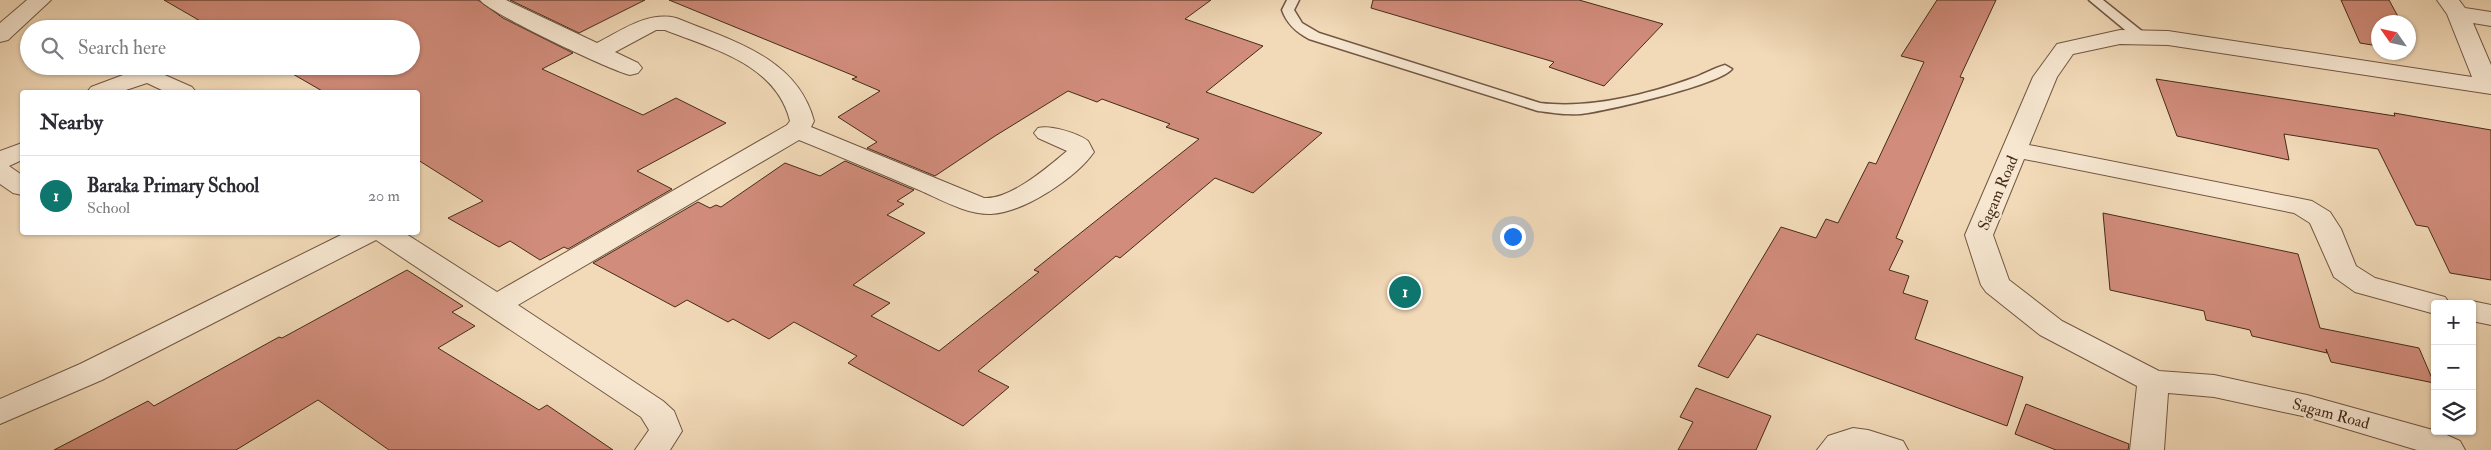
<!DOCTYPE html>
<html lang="en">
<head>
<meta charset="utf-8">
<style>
  :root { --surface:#fff; --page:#f7f7f7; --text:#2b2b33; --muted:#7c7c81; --line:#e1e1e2; --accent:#0f766e }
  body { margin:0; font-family:"IM FELL Double Pica",serif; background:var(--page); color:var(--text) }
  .controls { position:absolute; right:15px; bottom:15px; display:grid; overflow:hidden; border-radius:5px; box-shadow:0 1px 4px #0004 }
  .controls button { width:45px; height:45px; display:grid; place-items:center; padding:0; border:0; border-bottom:1px solid var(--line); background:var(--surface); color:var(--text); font:25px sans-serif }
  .compass { position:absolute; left:2371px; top:15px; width:45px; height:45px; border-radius:50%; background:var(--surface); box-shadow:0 1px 4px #0004; rotate:304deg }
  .you { position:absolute; left:1512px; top:236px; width:18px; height:18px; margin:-12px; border:4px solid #fff; border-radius:50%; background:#1a73e8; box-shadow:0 0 0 8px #1a73e833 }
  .badge { display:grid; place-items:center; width:32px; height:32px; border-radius:50%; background:var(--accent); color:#fff; font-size:16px; font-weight:700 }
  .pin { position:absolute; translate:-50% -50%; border:2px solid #fff; box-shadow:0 1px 5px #0006 }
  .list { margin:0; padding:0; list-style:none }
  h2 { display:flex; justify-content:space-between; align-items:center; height:65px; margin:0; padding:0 20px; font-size:21px }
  h2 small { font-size:16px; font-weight:400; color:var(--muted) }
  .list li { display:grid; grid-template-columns:32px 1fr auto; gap:15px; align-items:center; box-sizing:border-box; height:80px; padding:0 20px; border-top:1px solid var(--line) }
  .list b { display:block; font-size:19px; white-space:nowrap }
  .list p { margin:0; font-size:16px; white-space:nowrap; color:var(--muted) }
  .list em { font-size:16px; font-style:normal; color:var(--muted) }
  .icon { flex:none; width:28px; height:28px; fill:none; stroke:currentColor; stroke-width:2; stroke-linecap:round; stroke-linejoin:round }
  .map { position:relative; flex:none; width:2491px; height:450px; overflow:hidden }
  .search { position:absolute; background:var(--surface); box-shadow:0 1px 4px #0004; left:20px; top:20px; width:400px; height:55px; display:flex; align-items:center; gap:12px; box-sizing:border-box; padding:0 18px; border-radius:28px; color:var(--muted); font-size:19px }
  .panel { position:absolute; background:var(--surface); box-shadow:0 1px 4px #0004; left:20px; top:90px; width:400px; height:145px; border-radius:5px }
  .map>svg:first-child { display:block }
  .building { fill:#d18c7b; stroke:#462b1a }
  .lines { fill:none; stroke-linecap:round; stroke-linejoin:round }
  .service-casing { stroke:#715742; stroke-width:3 }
  .minor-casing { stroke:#715742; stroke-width:2 }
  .service { fill:#f7e7d1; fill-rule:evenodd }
  .minor { fill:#f7e7d1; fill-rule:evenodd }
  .labels { text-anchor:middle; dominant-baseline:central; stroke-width:5; stroke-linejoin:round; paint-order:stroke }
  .street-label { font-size:16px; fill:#462b1a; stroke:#f7e7d1 }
</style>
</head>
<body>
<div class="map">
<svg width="2491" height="450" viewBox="0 0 2491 450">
  <rect width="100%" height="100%" fill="#f2dab8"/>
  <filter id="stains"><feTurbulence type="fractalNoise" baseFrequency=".004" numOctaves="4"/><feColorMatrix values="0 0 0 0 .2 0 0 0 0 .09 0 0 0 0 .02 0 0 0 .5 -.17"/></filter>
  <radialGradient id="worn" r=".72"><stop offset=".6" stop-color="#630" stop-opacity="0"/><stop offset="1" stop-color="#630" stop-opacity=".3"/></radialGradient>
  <!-- building -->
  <path class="building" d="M 164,0 L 478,0 L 503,18 L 573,53 L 542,69 L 643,115 L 676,98 L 726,123 L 637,171 L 672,189 L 568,249 L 564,247 L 540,260 L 510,241 L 499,247 L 448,218 L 483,201 L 418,160 L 418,92 L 324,92 L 279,66 L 411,66 L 411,29 L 214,29 Z
    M 510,0 L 645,0 L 579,33 Z
    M 669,0 L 1211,0 L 1185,19 L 1263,46 L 1206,92 L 1322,133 L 1253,193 L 1215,178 L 1120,258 L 1116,256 L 978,371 L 1009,387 L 963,426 L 848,363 L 857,356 L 794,322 L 769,339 L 733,319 L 728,322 L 687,300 L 675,307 L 593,263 L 698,202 L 710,208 L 716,205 L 721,207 L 785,163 L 820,176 L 845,161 L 914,190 L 897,201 L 904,204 L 887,215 L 925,233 L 853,285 L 890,303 L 871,316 L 939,351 L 1039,272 L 1034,270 L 1199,139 L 1166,127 L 1170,124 L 1102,99 L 1097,102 L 1068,91 L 995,136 L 935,176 L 867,148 L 877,142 L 838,117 L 880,91 L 852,79 L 857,77 Z
    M 1373,0 L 1579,0 L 1663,24 L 1604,86 L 1549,67 L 1554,62 L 1371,8 Z
    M 1937,0 L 1996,0 L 1960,77 L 1964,78 L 1896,238 L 1903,241 L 1889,270 L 1909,276 L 1903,293 L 1928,301 L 1915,339 L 2023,377 L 2007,426 L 1757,334 L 1728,378 L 1698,366 L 1781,227 L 1816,238 L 1826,219 L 1838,223 L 1869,162 L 1876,164 L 1924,62 L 1901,56 Z
    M 2341,0 L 2389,0 L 2401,22 L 2378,22 L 2378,46 L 2360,43 Z
    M 2156,79 L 2395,116 L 2394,113 L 2491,130 L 2491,280 L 2450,273 L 2428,227 L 2416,225 L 2378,149 L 2284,134 L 2289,160 L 2177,136 Z
    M 2103,213 L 2298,254 L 2320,328 L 2419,348 L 2434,383 L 2331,362 L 2326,349 L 2327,353 L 2252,336 L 2250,330 L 2206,320 L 2204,311 L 2110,290 Z
    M 407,270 L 463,306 L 452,312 L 475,326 L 438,348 L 539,410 L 547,405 L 613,450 L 389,450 L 318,400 L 236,450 L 54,450 L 148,401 L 154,406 L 279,337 L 282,338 Z
    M 1696,388 L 1771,416 L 1756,450 L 1678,450 L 1693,422 L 1680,417 Z
    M 2026,404 L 2129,444 L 2128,450 L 2056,450 L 2015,434 Z"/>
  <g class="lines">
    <defs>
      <path id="service" d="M 1287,0 L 1299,0 L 1294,10 L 1302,23 L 1319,33 L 1540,103 C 1590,109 1646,95 1693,78 C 1704,74 1714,68 1725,65 L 1732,69 C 1719,85 1612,109 1588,113 C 1572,116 1555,113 1538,111 L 1309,39 C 1296,32 1287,24 1282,10 Z
        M 2089,0 L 2103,0 L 2148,36 L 2146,39 L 2136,39 Z"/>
      <path id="minor" d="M 27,0 L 51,0 L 8,40 L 0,42 L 0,23 Z
        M 480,0 L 506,0 L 597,43 C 621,31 647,11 676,18 C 730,40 797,57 814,121 L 811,127 L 984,198 C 1010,200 1048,167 1067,151 L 1038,138 L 1034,133 L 1038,128 C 1050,125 1078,133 1088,141 C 1090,144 1092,149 1094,152 C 1076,178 1023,213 991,214 C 967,215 940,199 919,190 C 879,173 839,156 799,140 L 518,305 L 663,401 L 674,411 L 682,431 L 670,450 L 635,450 L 649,430 L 641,417 L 376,240 L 102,380 L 0,424 L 0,399 L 80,364 L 347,232 L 403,232 L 497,292 L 787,125 L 790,121 C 776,64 713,49 665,30 L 656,30 L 615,52 L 638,63 L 642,68 L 638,73 L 630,75 C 610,70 489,13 480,0 Z
        M 2437,0 L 2459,0 L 2465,8 L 2491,12 L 2491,26 L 2473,23 L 2491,65 L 2491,94 L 2168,45 L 2120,44 L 2073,54 L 2057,77 L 2029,145 L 2312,201 L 2330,212 L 2341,229 L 2356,266 L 2375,278 L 2445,297 L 2450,304 L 2435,304 L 2435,314 L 2355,292 L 2334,277 L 2310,223 L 2294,213 L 2024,159 L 1993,235 L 2009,280 L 2062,321 L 2159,371 L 2214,375 L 2307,395 L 2440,432 L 2460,441 L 2465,450 L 2417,450 L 2307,417 L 2214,397 L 2168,393 L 2164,450 L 2130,450 L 2137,386 L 2040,335 L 1986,292 L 1981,285 L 1965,235 L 2033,77 L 2057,44 L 2120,30 L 2168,31 L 2472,77 L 2447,14 Z
        M 151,69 L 192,87 L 196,92 L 166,92 L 147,83 L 120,92 L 87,92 L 91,87 L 131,72 Z
        M 22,143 L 22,160 L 9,166 L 22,175 L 22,195 L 13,193 L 0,184 L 0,151 Z
        M 2472,301 L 2491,305 L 2491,325 L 2472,321 L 2472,304 L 2463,304 Z
        M 1853,428 L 1868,430 L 1903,441 L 1908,450 L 1817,450 L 1828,436 Z"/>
    </defs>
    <!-- service casing -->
    <use href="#service" class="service-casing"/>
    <!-- minor casing -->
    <use href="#minor" class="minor-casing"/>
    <!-- service -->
    <use href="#service" class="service"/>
    <!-- minor -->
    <use href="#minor" class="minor"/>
  </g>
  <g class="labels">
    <!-- street labels -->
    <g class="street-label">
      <text transform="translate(1998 193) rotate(-67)">Sagam Road</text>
      <text transform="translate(2331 414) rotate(15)">Sagam Road</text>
    </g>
  </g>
  <rect width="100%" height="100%" filter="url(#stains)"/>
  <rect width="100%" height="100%" fill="url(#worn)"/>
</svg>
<div class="controls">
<button>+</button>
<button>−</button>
<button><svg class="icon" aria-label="layers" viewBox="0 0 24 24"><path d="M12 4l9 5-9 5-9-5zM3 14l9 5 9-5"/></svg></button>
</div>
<svg class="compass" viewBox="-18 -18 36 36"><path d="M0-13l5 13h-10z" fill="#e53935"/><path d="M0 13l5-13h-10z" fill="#7c7c81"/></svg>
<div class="you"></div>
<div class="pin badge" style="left:1405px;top:292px">1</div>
<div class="search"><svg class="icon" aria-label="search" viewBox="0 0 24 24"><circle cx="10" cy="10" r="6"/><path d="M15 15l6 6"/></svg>Search here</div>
<section class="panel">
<h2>Nearby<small></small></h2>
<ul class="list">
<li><span class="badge">1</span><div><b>Baraka Primary School</b><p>School</p></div><em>20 m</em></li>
</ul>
</section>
</div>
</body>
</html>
